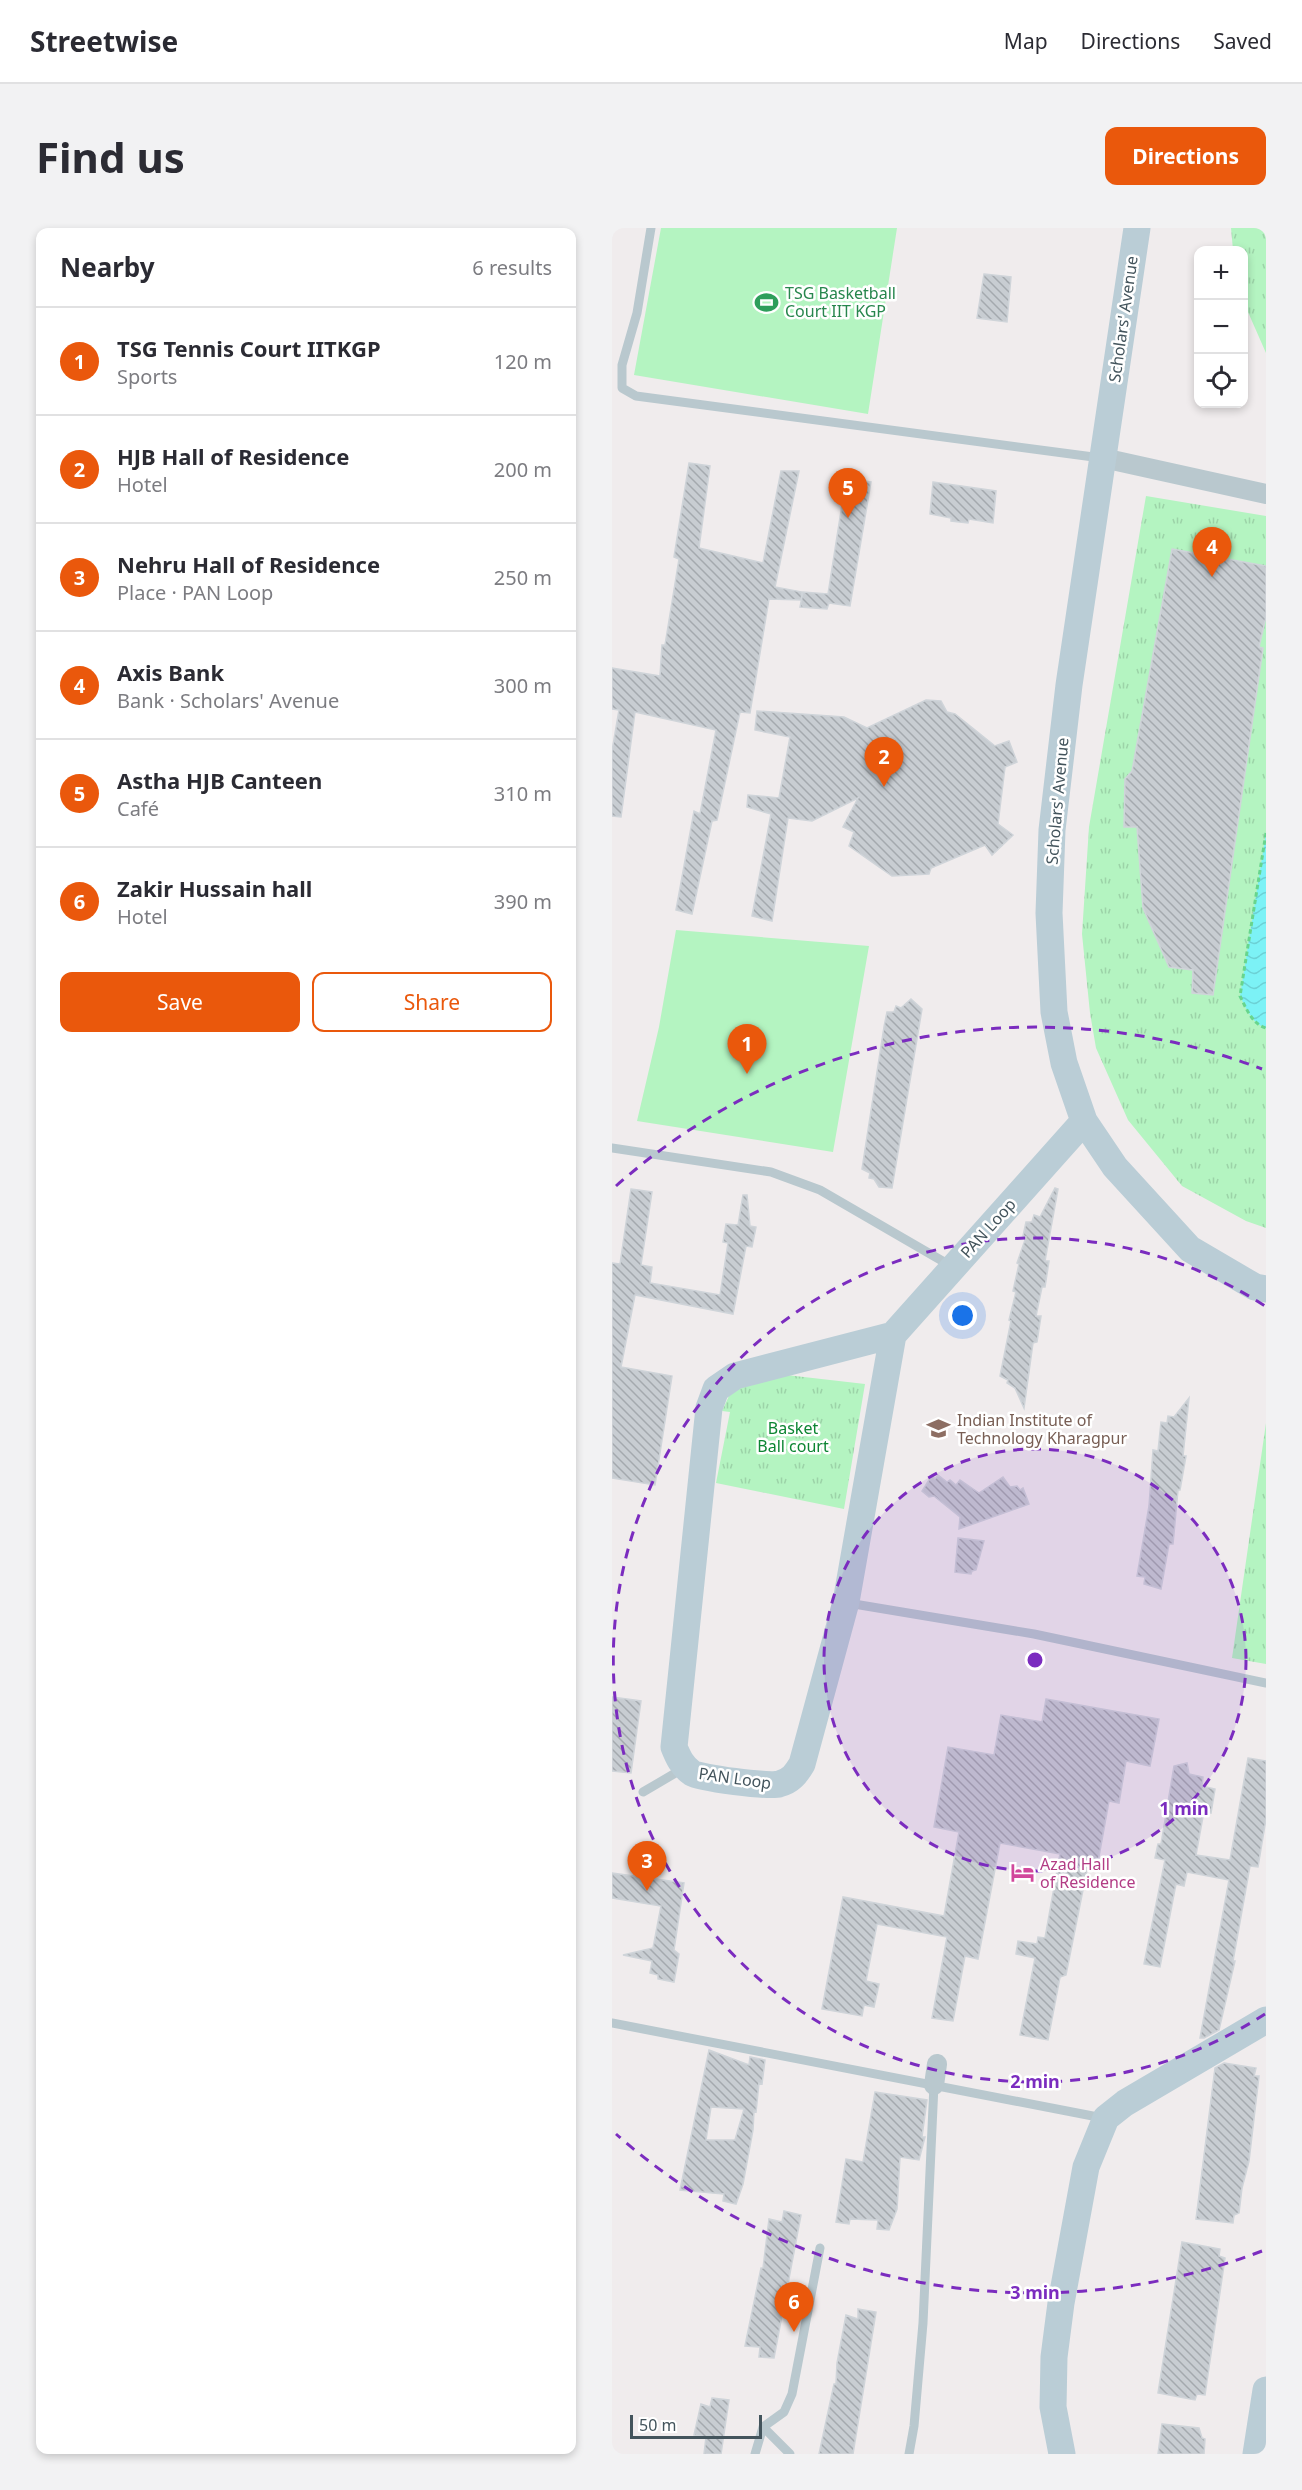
<!DOCTYPE html>
<html lang="en">
<head>
<meta charset="utf-8">
<style>
  :root { --surface:#fff; --page:#f2f2f3; --text:#2b2b33; --muted:#7c7c81; --line:#e1e1e2; --accent:#ea580c }
  body { margin:0; font-family:"Noto Sans",sans-serif; background:var(--page); color:var(--text) }
  .controls { position:absolute; right:18px; top:18px; display:grid; overflow:hidden; border-radius:12px; box-shadow:0 3px 9px #0003 }
  .controls button { width:54px; height:54px; display:grid; place-items:center; padding:0; border:0; border-bottom:2px solid var(--line); background:var(--surface); color:var(--text); font:30px sans-serif }
  .scale { position:absolute; left:18px; bottom:15px; width:132px; box-sizing:border-box; padding-left:6px; border:3px solid #43545c; border-top:0; font-size:16px; line-height:21px; white-space:nowrap; color:#43545c; -webkit-text-stroke:4px #fff; paint-order:stroke }
  .you { position:absolute; left:351px; top:1088px; width:21px; height:21px; margin:-15px; border:4px solid #fff; border-radius:50%; background:#1a73e8; box-shadow:0 0 0 9px #1a73e833 }
  .badge { display:grid; place-items:center; width:39px; height:39px; border-radius:50%; background:var(--accent); color:#fff; font-size:20px; font-weight:700 }
  .pin { position:absolute; translate:-50% -50px; filter:drop-shadow(0 2px 3px #0008) }
  .pin::after { content:''; position:absolute; top:32px; width:21px; height:18px; background:inherit; clip-path:polygon(0 0,100% 0,50% 100%) }
  .list { margin:0; padding:0; list-style:none }
  h2 { display:flex; justify-content:space-between; align-items:center; height:78px; margin:0; padding:0 24px; font-size:26px }
  h2 small { font-size:20px; font-weight:400; color:var(--muted) }
  .list li { display:grid; grid-template-columns:39px 1fr auto; gap:18px; align-items:center; box-sizing:border-box; height:108px; padding:0 24px; border-top:2px solid var(--line) }
  .list b { display:block; font-size:22px; white-space:nowrap }
  .list p { margin:0; font-size:20px; white-space:nowrap; color:var(--muted) }
  .list em { font-size:20px; font-style:normal; color:var(--muted) }
  .actions { display:flex; gap:12px; padding:18px 24px }
  .actions a { flex:1; padding:14px 0; border:2px solid var(--accent); border-radius:12px; text-align:center; font-size:21px; color:var(--accent) }
  .actions .main { background:var(--accent); color:#fff }
  .icon { flex:none; width:33px; height:33px; fill:none; stroke:currentColor; stroke-width:2; stroke-linecap:round; stroke-linejoin:round }
  .map { position:relative; flex:none; width:654px; height:2226px; overflow:hidden; border-radius:12px }
  header { display:flex; align-items:center; gap:36px; box-sizing:border-box; height:84px; padding:0 30px; background:var(--surface); border-bottom:2px solid var(--line) }
  header strong { font-size:28px }
  nav { display:flex; gap:33px; margin-inline-start:auto; font-size:21px }
  .intro { display:flex; align-items:center; justify-content:space-between; box-sizing:border-box; height:144px; padding:0 36px }
  h1 { margin:0; font-size:42px }
  .button { padding:15px 27px; border-radius:12px; background:var(--accent); color:#fff; font-size:21px; font-weight:700 }
  main { display:flex; gap:36px; padding:0 36px }
  aside { flex:1; background:var(--surface); border-radius:12px; box-shadow:0 3px 9px #0003 }
  .map>svg:first-child { display:block }
  .green { fill:#b4f4c1 }
  .park { fill:url(#park-tufts) }
  .water { fill:url(#water-waves) }
  .building { fill:url(#building-back-hatch); stroke:#cfd4d9; stroke-width:1.5; fill-rule:evenodd }
  .lines { fill:none; stroke-linecap:round; stroke-linejoin:round }
  .path { stroke:#68d58d; stroke-width:3; stroke-dasharray:4.5 3; stroke-linecap:butt }
  .lane { stroke:#b9c8ce; stroke-width:9 }
  .street { stroke:#b9c8ce; stroke-width:20 }
  .secondary { stroke:#bacdd6; stroke-width:27 }
  .ring { fill:none; stroke:#7b2cbf; stroke-width:3; stroke-dasharray:10 8 }
  .labels { text-anchor:middle; dominant-baseline:central; stroke-width:5; stroke-linejoin:round; paint-order:stroke }
  .leisure-label { font-size:16px; fill:#27864d; stroke:#fff; text-anchor:start }
  .street-label { font-size:16px; fill:#43545c; stroke:#fff }
  .education-label { font-size:16px; fill:#785e54; stroke:#fff; text-anchor:start }
  .park-label { font-size:16px; fill:#0c8533; stroke:#fff }
  .hotel-label { font-size:16px; fill:#b23c85; stroke:#fff; text-anchor:start }
  .centre { fill:#7b2cbf; stroke:#fff; stroke-width:3 }
  .ring-label { font-size:18px; text-anchor:middle; font-weight:bold; fill:#7b2cbf; stroke:#fff; stroke-width:5; stroke-linejoin:round; paint-order:stroke }
</style>
</head>
<body>
<header>
<strong>Streetwise</strong>
<nav><a>Map</a><a>Directions</a><a>Saved</a></nav>
</header>
<div class="intro"><h1>Find us</h1><a class="button">Directions</a></div>
<main>
<aside>
<h2>Nearby<small>6 results</small></h2>
<ul class="list">
<li><span class="badge">1</span><div><b>TSG Tennis Court IITKGP</b><p>Sports</p></div><em>120 m</em></li>
<li><span class="badge">2</span><div><b>HJB Hall of Residence</b><p>Hotel</p></div><em>200 m</em></li>
<li><span class="badge">3</span><div><b>Nehru Hall of Residence</b><p>Place · PAN Loop</p></div><em>250 m</em></li>
<li><span class="badge">4</span><div><b>Axis Bank</b><p>Bank · Scholars' Avenue</p></div><em>300 m</em></li>
<li><span class="badge">5</span><div><b>Astha HJB Canteen</b><p>Café</p></div><em>310 m</em></li>
<li><span class="badge">6</span><div><b>Zakir Hussain hall</b><p>Hotel</p></div><em>390 m</em></li>
</ul>
<div class="actions"><a class="main">Save</a><a>Share</a></div>
</aside>
<div class="map">
<svg width="654" height="2226" viewBox="0 0 654 2226">
  <defs>
    <pattern id="park-tufts" width="24" height="20" patternUnits="userSpaceOnUse" patternTransform="scale(1.5)"><rect width="24" height="20" fill="#b4f4c1"/><path d="M3 7l-1-3M5 7V3M7 7l1-3M15 17l-1-3M17 17v-4M19 17l1-3" fill="none" stroke="#9cd3a8"/></pattern>
    <pattern id="water-waves" width="16" height="10" patternUnits="userSpaceOnUse" patternTransform="scale(1.5)"><rect width="16" height="10" fill="#7cf2f6"/><path d="M0 5q4-4 8 0t8 0" fill="none" stroke="#6cd1d5"/></pattern>
    <pattern id="building-back-hatch" width="6" height="6" patternUnits="userSpaceOnUse" patternTransform="scale(1.5)"><rect width="6" height="6" fill="#c8cdd2"/><path d="M-1 5l2 2M0 0l6 6M5-1l2 2" fill="none" stroke="#a4a9ae"/></pattern>
  </defs>
  <rect width="100%" height="100%" fill="#f0eced"/>
  <!-- green -->
  <path class="green" d="M 49,0 L 285,0 L 256,186 L 22,147 Z
    M 64,702 L 257,718 L 221,924 L 25,893 L 47,799 Z"/>
  <!-- park -->
  <path class="park" d="M 619,0 L 654,0 L 654,125 L 632,75 L 632,22 L 621,22 Z
    M 534,268 L 654,288 L 654,1000 L 634,993 L 570,958 L 516,892 L 484,820 L 478,785 L 470,706 L 477,599 Z
    M 157,1145 L 253,1156 L 232,1281 L 104,1255 L 118,1184 L 110,1183 L 122,1157 Z
    M 654,1195 L 654,1436 L 620,1430 Z"/>
  <!-- water -->
  <path class="water" d="M 654,605 L 654,800 C 640,796 634,780 628,768 Z"/>
  <!-- building -->
  <path class="building" d="M 372,46 L 399,49 L 395,94 L 365,90 Z
    M 77,235 L 98,238 L 87,320 L 151,335 L 169,243 L 187,243 L 163,359 L 190,364 L 189,372 L 157,371 L 138,485 L 128,484 L 105,592 L 100,593 L 80,686 L 64,682 L 82,583 L 88,586 L 104,502 L 23,484 L 9,589 L 0,588 L 0,523 L 7,482 L 0,481 L 0,440 L 48,448 L 50,417 L 53,417 L 67,331 L 62,329 Z
    M 234,251 L 259,254 L 238,378 L 217,375 L 215,381 L 188,379 L 191,364 L 216,366 Z
    M 321,254 L 384,263 L 381,295 L 357,291 L 356,295 L 339,293 L 339,290 L 318,286 Z
    M 560,321 L 654,338 L 654,389 L 647,419 L 651,420 L 601,767 L 580,765 L 581,742 L 557,739 L 531,680 L 525,599 L 512,599 L 513,551 L 520,543 Z
    M 314,472 L 329,473 L 335,484 L 343,486 L 383,518 L 397,513 L 405,534 L 393,539 L 386,596 L 401,607 L 380,627 L 373,617 L 319,640 L 317,646 L 280,648 L 237,618 L 242,604 L 231,599 L 246,570 L 200,593 L 176,590 L 160,693 L 140,688 L 159,586 L 135,579 L 136,567 L 167,570 L 178,509 L 143,502 L 145,483 L 232,489 L 255,500 Z
    M 299,771 L 310,781 L 280,960 L 267,959 L 262,951 L 257,950 L 258,945 L 250,941 L 272,799 L 275,784 L 282,784 L 284,778 L 289,780 Z
    M 443,960 L 446,961 L 433,1033 L 437,1033 L 433,1059 L 430,1059 L 424,1088 L 429,1088 L 425,1114 L 421,1115 L 412,1180 L 403,1160 L 395,1155 L 396,1152 L 388,1148 L 399,1093 L 397,1092 L 404,1064 L 401,1063 L 407,1036 L 405,1035 L 414,1009 L 411,1008 L 414,994 L 420,994 L 422,987 L 428,989 Z
    M 19,961 L 40,964 L 29,1037 L 40,1039 L 38,1055 L 108,1067 L 116,1015 L 111,1014 L 114,996 L 126,997 L 131,967 L 135,967 L 138,998 L 144,999 L 140,1019 L 134,1018 L 121,1086 L 23,1067 L 9,1139 L 60,1148 L 43,1257 L 0,1250 L 0,1035 L 8,1036 Z
    M 577,1170 L 571,1228 L 574,1228 L 568,1262 L 566,1262 L 561,1316 L 557,1316 L 549,1361 L 532,1356 L 533,1349 L 525,1348 L 537,1278 L 541,1222 L 546,1223 L 549,1194 L 555,1195 L 556,1188 L 562,1189 Z
    M 320,1247 L 323,1251 L 326,1247 L 335,1254 L 338,1252 L 344,1257 L 348,1252 L 367,1265 L 391,1249 L 398,1259 L 405,1258 L 408,1262 L 411,1260 L 417,1276 L 347,1301 L 348,1289 L 322,1268 L 317,1269 L 310,1263 Z
    M 346,1310 L 372,1313 L 364,1342 L 360,1343 L 359,1346 L 343,1344 Z
    M 0,1469 L 29,1473 L 19,1545 L 0,1543 Z
    M 434,1471 L 547,1491 L 538,1538 L 514,1533 L 507,1575 L 497,1573 L 486,1634 L 477,1632 L 454,1747 L 448,1749 L 436,1812 L 408,1807 L 423,1730 L 404,1726 L 406,1713 L 425,1716 L 426,1709 L 433,1710 L 448,1626 L 388,1615 L 366,1731 L 353,1728 L 341,1793 L 320,1790 L 335,1709 L 265,1696 L 254,1753 L 267,1756 L 262,1779 L 252,1777 L 250,1788 L 210,1781 L 231,1669 L 332,1688 L 347,1604 L 322,1599 L 336,1519 L 382,1527 L 389,1487 L 430,1494 Z
    M 636,1530 L 654,1533 L 654,1591 L 646,1639 L 638,1638 L 621,1733 L 623,1733 L 607,1802 L 592,1810 L 588,1810 L 617,1652 L 575,1644 L 572,1658 L 564,1656 L 548,1739 L 532,1736 L 553,1632 L 543,1630 L 546,1616 L 549,1616 L 562,1538 L 575,1535 L 577,1546 L 591,1549 L 590,1558 L 603,1561 L 599,1585 L 592,1583 L 584,1627 L 618,1632 Z
    M 0,1645 L 72,1655 L 62,1722 L 67,1726 L 62,1754 L 46,1751 L 46,1747 L 38,1745 L 40,1733 L 11,1727 L 41,1720 L 49,1678 L 0,1670 Z
    M 97,1822 L 137,1837 L 138,1829 L 153,1832 L 150,1856 L 147,1855 L 144,1884 L 142,1883 L 141,1902 L 131,1956 L 124,1976 L 111,1973 L 112,1966 L 68,1962 ZM 99,1879 L 132,1881 L 123,1912 L 94,1912 Z
    M 612,1835 L 644,1840 L 642,1848 L 647,1848 L 637,1933 L 630,1960 L 627,1985 L 622,1987 L 621,1995 L 584,1991 L 603,1840 Z
    M 263,1864 L 315,1872 L 310,1909 L 313,1909 L 307,1932 L 288,1929 L 285,1981 L 277,2002 L 265,2001 L 266,1992 L 238,1991 L 237,1996 L 224,1994 L 234,1931 L 251,1934 Z
    M 172,1983 L 189,1987 L 162,2130 L 147,2129 L 148,2119 L 133,2118 L 135,2108 L 149,2040 L 151,2040 L 157,1991 L 170,1994 Z
    M 570,2014 L 608,2021 L 607,2028 L 613,2030 L 593,2167 L 585,2166 L 583,2172 L 546,2165 Z
    M 246,2081 L 264,2084 L 241,2226 L 207,2226 L 222,2156 L 224,2156 L 225,2135 L 234,2087 L 246,2091 Z
    M 100,2170 L 117,2172 L 109,2226 L 92,2226 L 94,2209 L 82,2207 L 89,2176 L 98,2179 Z
    M 550,2196 L 587,2200 L 590,2210 L 593,2211 L 592,2226 L 546,2226 Z"/>
  <g class="lines">
    <!-- path -->
    <path class="path" d="M 654,605 L 628,768 C 634,780 640,796 654,800"/>
    <!-- lane -->
    <path class="lane" d="M 39,0 L 25,85 L 10,137 L 10,160 L 24,168 L 489,230
      M 0,920 L 159,944 L 208,962 L 339,1038
      M 236,1375 L 422,1406 L 654,1455
      M 31,1564 L 72,1540
      M 0,1795 L 491,1890
      M 151,2199 L 178,2226
      M 143,2226 L 151,2199 L 172,2184 L 180,2166 L 208,2020
      M 297,2226 L 302,2198 L 311,2095 L 322,1857"/>
    <!-- street -->
    <path class="street" d="M 491,230 L 654,266
      M 322,1857 L 325,1836"/>
    <!-- secondary -->
    <path class="secondary" d="M 525,0 L 457,457 L 440,602 L 437,685 L 442,784 L 452,835 L 472,893 L 503,939 L 578,1021 L 643,1059 L 654,1061
      M 281,1107 L 234,1374 L 190,1536 C 184,1546 179,1553 167,1556 C 157,1559 88,1550 80,1545 C 70,1538 66,1529 62,1519 L 97,1180 L 104,1161 L 123,1148 L 281,1107 L 472,893
      M 450,2226 L 441,2179 L 442,2129 L 449,2075 L 474,1939 L 494,1890 L 513,1875 L 654,1792
      M 644,2226 L 654,2162"/>
  </g>
  <!-- distance rings -->
  <circle cx="423" cy="1432" r="211" fill="#7b2cbf" fill-opacity=".12"/>
  <g class="ring">
    <circle cx="423" cy="1432" r="211"/>
    <path d="M653 1786A422 422 0 1 1 653 1078"/>
    <path d="M650 2023A633 633 0 0 1 4 1906M4 958A633 633 0 0 1 650 841"/>
  </g>
  <!-- icons -->
  <defs>
    <symbol id="stadium-bare" viewBox="-9 -9 18 18"><path d="M0-5a6.5 5 0 1 0 0 10a6.5 5 0 1 0 0-10ZM-3.5-1.8h7v3.6h-7Z" fill="#2e9e5b" stroke="#fff" stroke-width="2.5" paint-order="stroke"/></symbol>
    <symbol id="university-bare" viewBox="-9 -9 18 18"><path d="M0-5L7-2L0 1L-7-2ZM-4 1L0 2.5L4 1V4Q0 6-4 4Z" fill="#8d6e63" stroke="#fff" stroke-width="2.5" paint-order="stroke"/></symbol>
    <symbol id="hotel-bare" viewBox="-9 -9 18 18"><path d="M-6-4.5h1.5V1H6V5H4.5V3h-9V5H-6ZM-4 0a1.8 1.8 0 1 1 3.6 0ZM.5 0V-2.5h3Q6-2.5 6 0Z" fill="#d1479c" stroke="#fff" stroke-width="2.5" paint-order="stroke"/></symbol>
  </defs>
  <g fill-rule="evenodd">
    <use href="#stadium-bare" x="138" y="58" width="33" height="33"/>
    <use href="#university-bare" x="310" y="1184" width="33" height="33"/>
    <use href="#hotel-bare" x="394" y="1628" width="33" height="33"/>
  </g>
  <g class="labels">
    <!-- leisure labels -->
    <g class="leisure-label">
      <text x="173" y="65">TSG Basketball<tspan x="173" dy="18">Court IIT KGP</tspan></text>
    </g>
    <!-- street labels -->
    <g class="street-label">
      <text transform="translate(511 91) rotate(-82)">Scholars' Avenue</text>
      <text transform="translate(445 573) rotate(-85)">Scholars' Avenue</text>
      <text transform="translate(376 1000) rotate(-48)">PAN Loop</text>
      <text transform="translate(123 1550) rotate(8)">PAN Loop</text>
    </g>
    <!-- education labels -->
    <g class="education-label">
      <text x="345" y="1192">Indian Institute of<tspan x="345" dy="18">Technology Kharagpur</tspan></text>
    </g>
    <!-- park labels -->
    <g class="park-label">
      <text x="181" y="1200">Basket<tspan x="181" dy="18">Ball court</tspan></text>
    </g>
    <!-- hotel labels -->
    <g class="hotel-label">
      <text x="428" y="1636">Azad Hall<tspan x="428" dy="18">of Residence</tspan></text>
    </g>
  </g>
  <circle cx="423" cy="1432" r="9" class="centre"/>
  <g class="ring-label">
    <text x="572" y="1587">1 min</text>
    <text x="423" y="1860">2 min</text>
    <text x="423" y="2071">3 min</text>
  </g>
</svg>
<div class="controls">
<button>+</button>
<button>−</button>
<button><svg class="icon" aria-label="locate" viewBox="0 0 24 24"><circle cx="12" cy="12" r="6"/><path d="M12 2v4M12 18v4M2 12h4M18 12h4"/></svg></button>
</div>
<div class="scale">50 m</div>
<div class="you"></div>
<div class="pin badge" style="left:135px;top:846px">1</div>
<div class="pin badge" style="left:272px;top:559px">2</div>
<div class="pin badge" style="left:35px;top:1663px">3</div>
<div class="pin badge" style="left:600px;top:349px">4</div>
<div class="pin badge" style="left:236px;top:290px">5</div>
<div class="pin badge" style="left:182px;top:2104px">6</div>
</div>
</main>
</body>
</html>
